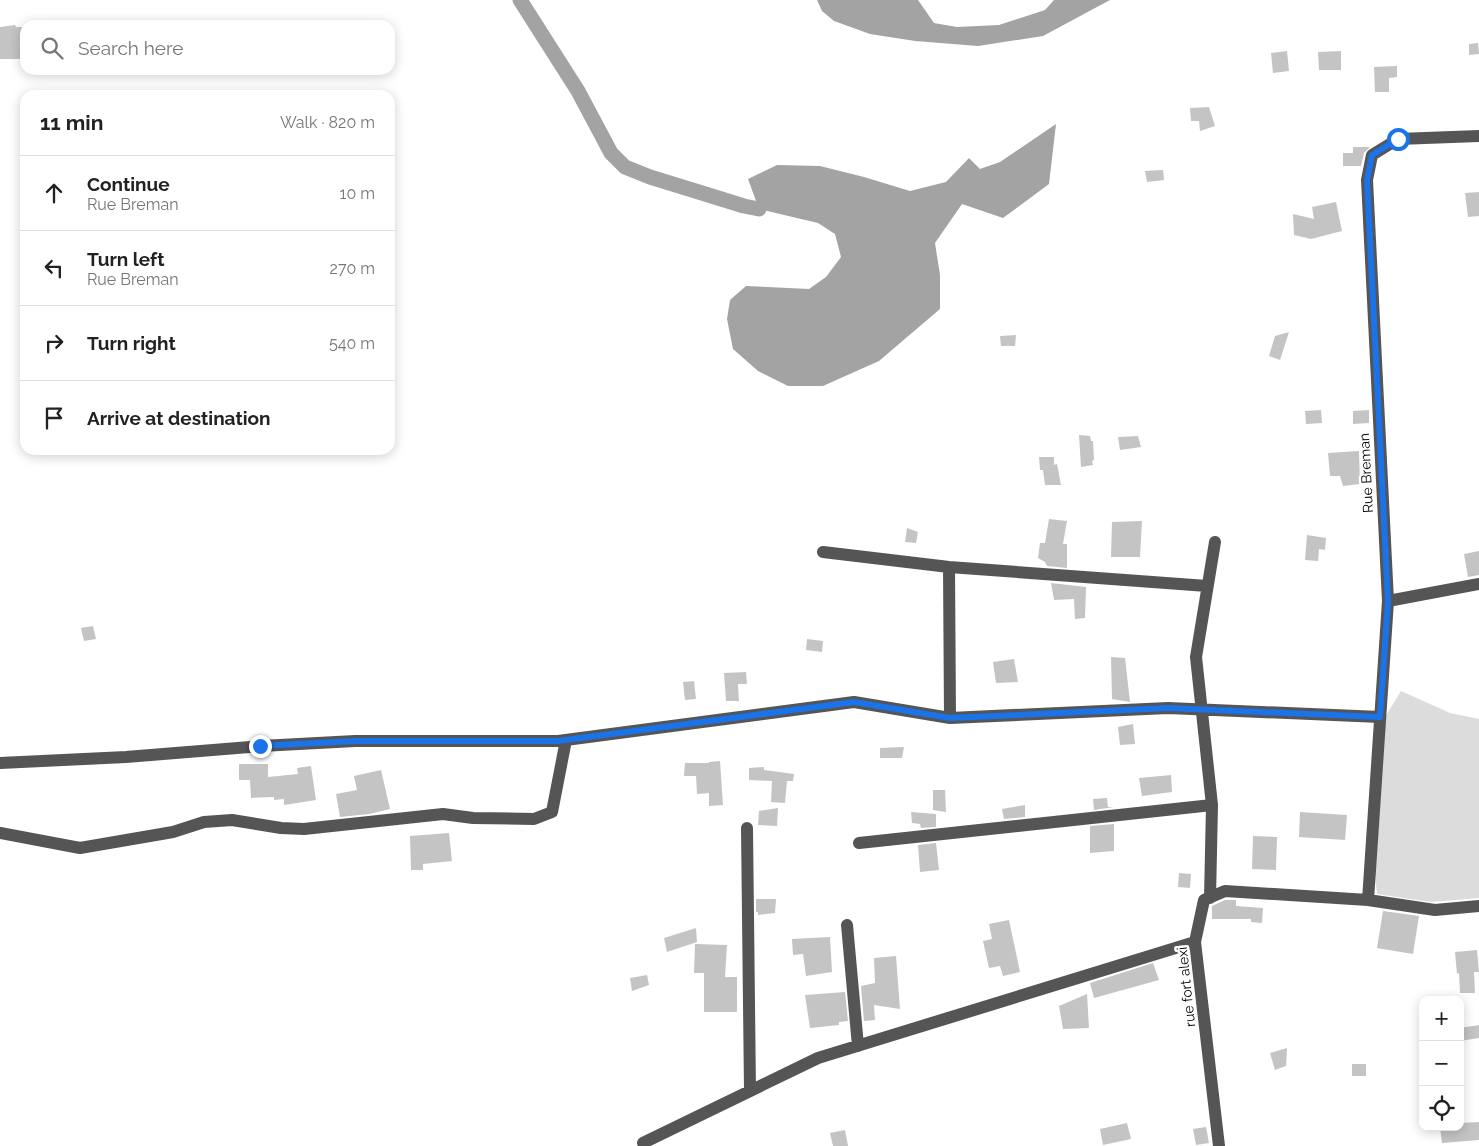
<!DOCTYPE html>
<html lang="en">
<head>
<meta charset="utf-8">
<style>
  :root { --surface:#fff; --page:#f6f6f6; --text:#222; --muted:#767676; --line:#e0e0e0 }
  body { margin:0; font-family:Raleway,sans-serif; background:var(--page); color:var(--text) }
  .controls { position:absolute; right:15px; bottom:15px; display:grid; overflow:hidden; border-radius:10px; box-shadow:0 2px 12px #0003 }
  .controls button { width:45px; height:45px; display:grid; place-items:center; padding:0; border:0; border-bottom:1px solid var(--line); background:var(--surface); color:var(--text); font:25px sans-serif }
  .stop { position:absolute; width:15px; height:15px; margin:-11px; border:4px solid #1a73e8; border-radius:50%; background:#fff }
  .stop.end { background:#1a73e8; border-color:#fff; box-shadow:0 1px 5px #0008 }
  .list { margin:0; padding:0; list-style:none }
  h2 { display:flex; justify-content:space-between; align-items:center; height:65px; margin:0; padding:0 20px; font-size:21px }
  h2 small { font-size:16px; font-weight:400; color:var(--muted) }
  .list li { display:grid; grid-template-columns:32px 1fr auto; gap:15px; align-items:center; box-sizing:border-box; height:75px; padding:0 20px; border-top:1px solid var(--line) }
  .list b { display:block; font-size:19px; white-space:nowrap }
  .list p { margin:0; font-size:16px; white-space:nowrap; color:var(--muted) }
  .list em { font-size:16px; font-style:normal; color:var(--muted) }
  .icon { flex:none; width:28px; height:28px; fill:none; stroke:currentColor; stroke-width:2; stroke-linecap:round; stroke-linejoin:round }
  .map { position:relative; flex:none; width:1479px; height:1146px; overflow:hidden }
  .search { position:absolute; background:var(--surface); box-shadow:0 2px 12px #0003; left:20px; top:20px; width:375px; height:55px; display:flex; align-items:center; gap:12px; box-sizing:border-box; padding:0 18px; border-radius:15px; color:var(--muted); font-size:19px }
  .panel { position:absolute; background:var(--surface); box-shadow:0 2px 12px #0003; left:20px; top:90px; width:375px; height:365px; border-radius:15px }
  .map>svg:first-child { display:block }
  .green { fill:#dcdcdc }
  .water { fill:#a3a3a3 }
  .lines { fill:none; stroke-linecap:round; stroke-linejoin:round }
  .canal { stroke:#a3a3a3; stroke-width:15 }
  .building { fill:#c4c4c4 }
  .minor { stroke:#555; stroke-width:12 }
  .route { stroke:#1a73e8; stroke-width:6 }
  .labels { text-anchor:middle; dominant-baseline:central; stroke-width:5; stroke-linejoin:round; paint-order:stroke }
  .street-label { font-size:14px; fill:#000; stroke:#fff }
</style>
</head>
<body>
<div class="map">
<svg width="1479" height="1146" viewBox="0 0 1479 1146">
  <rect width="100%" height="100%" fill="#fff"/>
  <!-- green -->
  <path class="green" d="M 1401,691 L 1450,713 L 1479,719 L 1479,898 L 1431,902 L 1377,894 L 1374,866 L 1385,717 Z"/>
  <!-- water -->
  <path class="water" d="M 817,0 L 918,0 L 934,23 L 957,27 L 999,25 L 1045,10 L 1054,0 L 1110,0 L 1043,36 L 978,46 L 915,41 L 870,34 L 834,21 L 822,11 Z
    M 1056,124 L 1049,184 L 1003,218 L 962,204 L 935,243 L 940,275 L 940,309 L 879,361 L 823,386 L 788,386 L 758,371 L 733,349 L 727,319 L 730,300 L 746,286 L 809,289 L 826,277 L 841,257 L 835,234 L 818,223 L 759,209 L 748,179 L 777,165 L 820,166 L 864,177 L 910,191 L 946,182 L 969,158 L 980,169 L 1000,162 Z"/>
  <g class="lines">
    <!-- canal -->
    <path class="canal" d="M 520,0 L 578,91 L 611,153 L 625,167 L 650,177 L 744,206 L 759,209"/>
  </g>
  <!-- building -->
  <path class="building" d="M 15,25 L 16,27 L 25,27 L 25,43 L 22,43 L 21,59 L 0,59 L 0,27 Z
    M 1478,43 L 1479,54 L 1469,55 L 1469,44 Z
    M 1287,51 L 1289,71 L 1273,73 L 1271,53 Z
    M 1341,51 L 1341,70 L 1319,70 L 1318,52 Z
    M 1397,66 L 1397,77 L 1389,78 L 1389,92 L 1375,92 L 1374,67 Z
    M 1209,107 L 1215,126 L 1200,131 L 1199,121 L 1191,121 L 1190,108 Z
    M 1353,147 L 1370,147 L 1364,153 L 1361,166 L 1343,166 L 1343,153 L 1353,153 Z
    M 1163,170 L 1164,180 L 1147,182 L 1145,171 Z
    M 1479,192 L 1479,216 L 1468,217 L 1465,193 Z
    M 1336,202 L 1342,231 L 1311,239 L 1294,235 L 1293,214 L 1314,219 L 1312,207 Z
    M 1289,332 L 1280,360 L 1269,356 L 1275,336 Z
    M 1016,335 L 1015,346 L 1001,346 L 1000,336 Z
    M 1321,410 L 1322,423 L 1306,424 L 1305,411 Z
    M 1369,410 L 1369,423 L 1353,424 L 1353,411 Z
    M 1079,435 L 1090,436 L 1091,441 L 1093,441 L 1094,460 L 1092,461 L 1093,465 L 1081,467 Z
    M 1138,436 L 1141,447 L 1120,450 L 1118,437 Z
    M 1359,451 L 1360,484 L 1343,486 L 1340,476 L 1330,476 L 1328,453 Z
    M 1039,457 L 1054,457 L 1054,465 L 1057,464 L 1061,485 L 1045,485 L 1043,470 L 1040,470 Z
    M 1049,519 L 1067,521 L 1063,544 L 1067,544 L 1067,568 L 1047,566 L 1045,562 L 1038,558 L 1040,543 L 1045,543 Z
    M 1142,521 L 1140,557 L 1111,557 L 1112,522 Z
    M 907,528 L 918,532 L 916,543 L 905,542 Z
    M 1307,535 L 1326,538 L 1325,550 L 1319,549 L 1318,561 L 1305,560 Z
    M 1479,551 L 1479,575 L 1468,577 L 1464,554 Z
    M 1051,583 L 1086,587 L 1085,618 L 1075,619 L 1074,599 L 1054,600 Z
    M 93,626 L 96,639 L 84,641 L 81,628 Z
    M 807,639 L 823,641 L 822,652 L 806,650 Z
    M 1111,657 L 1125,658 L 1130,702 L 1112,699 Z
    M 1014,659 L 1018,682 L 996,683 L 993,662 Z
    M 746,672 L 747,684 L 738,684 L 739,701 L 726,701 L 724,673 Z
    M 694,681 L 696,699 L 685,700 L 683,682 Z
    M 1133,724 L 1135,744 L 1120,745 L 1118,727 Z
    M 904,747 L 902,758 L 880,758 L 880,748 Z
    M 720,761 L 723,805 L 709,806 L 709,793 L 697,794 L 696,776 L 684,776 L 685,763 L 709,763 L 709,762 Z
    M 239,764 L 268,764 L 268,777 L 298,774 L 297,768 L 311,766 L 316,800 L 284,805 L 284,799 L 274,800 L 274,797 L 251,798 L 250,780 L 239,780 Z
    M 764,767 L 764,770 L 794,774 L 793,781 L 787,781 L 785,803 L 771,802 L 772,781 L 749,780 L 749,768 Z
    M 381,770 L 390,809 L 369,814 L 340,817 L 336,794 L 357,790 L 354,776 Z
    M 1171,775 L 1172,792 L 1142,796 L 1139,778 Z
    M 933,790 L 945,790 L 946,812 L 933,810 Z
    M 1107,798 L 1108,807 L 1114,807 L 1094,810 L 1093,799 Z
    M 1025,805 L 1025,817 L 1004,819 L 1002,809 Z
    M 778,808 L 777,826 L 758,825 L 759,811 Z
    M 911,812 L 936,814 L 936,827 L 921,828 L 920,824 L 912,823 Z
    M 1300,812 L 1347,815 L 1345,840 L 1299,837 Z
    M 1114,824 L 1114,851 L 1090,853 L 1090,826 Z
    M 449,833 L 452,861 L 423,864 L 423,870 L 411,870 L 410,836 Z
    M 1253,836 L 1277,837 L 1276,870 L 1252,869 Z
    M 936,843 L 939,870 L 920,872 L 918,845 Z
    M 1179,873 L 1191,874 L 1190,888 L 1178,887 Z
    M 756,899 L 776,899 L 775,913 L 758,915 L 758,912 L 756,912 Z
    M 1225,900 L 1236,900 L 1236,906 L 1263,908 L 1262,923 L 1251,922 L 1251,919 L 1212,919 L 1212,906 Z
    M 1383,911 L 1419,916 L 1413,954 L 1377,948 Z
    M 1009,920 L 1020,972 L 1003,976 L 1000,966 L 989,968 L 983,941 L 992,939 L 989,924 Z
    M 696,928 L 697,942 L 667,952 L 664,938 Z
    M 830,937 L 832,972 L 806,976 L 803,954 L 793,955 L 792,939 Z
    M 695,944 L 727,945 L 725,977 L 737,977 L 737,1012 L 704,1012 L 704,973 L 694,973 Z
    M 1477,950 L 1479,972 L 1474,972 L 1475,993 L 1460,993 L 1459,973 L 1457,974 L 1455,952 Z
    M 896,956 L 900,1009 L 874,1005 L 875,1020 L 864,1021 L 861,986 L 875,983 L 874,958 Z
    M 1153,963 L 1159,980 L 1094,998 L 1090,983 Z
    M 647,975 L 649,985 L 632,991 L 630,978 Z
    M 845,992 L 848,1021 L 839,1022 L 839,1025 L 810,1028 L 805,995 Z
    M 1087,994 L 1089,1028 L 1063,1029 L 1059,1006 Z
    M 1479,1025 L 1479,1038 L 1460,1041 L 1460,1028 Z
    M 1287,1048 L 1286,1066 L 1275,1070 L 1270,1053 Z
    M 1352,1064 L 1366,1064 L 1366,1076 L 1352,1076 Z
    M 1479,1122 L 1479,1140 L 1442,1143 L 1440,1127 L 1460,1127 L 1460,1123 Z
    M 1127,1123 L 1131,1139 L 1103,1145 L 1100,1129 Z
    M 1206,1127 L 1209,1143 L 1196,1145 L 1193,1129 Z
    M 845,1130 L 848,1146 L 833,1146 L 830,1133 Z"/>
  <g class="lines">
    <!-- minor -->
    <path class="minor" d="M 823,552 L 949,567 L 1207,586
      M 949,567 L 950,718
      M 1388,601 L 1479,584
      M 0,763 L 126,757 L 261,746 L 355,741 L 558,741 L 854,702 L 950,718 L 1168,708 L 1380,717
      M 747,828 L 750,1091
      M 0,833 L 80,848 L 173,832 L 204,822 L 232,820 L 281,828 L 304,829 L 443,814 L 473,818 L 534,819 L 552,812 L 566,740
      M 859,843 L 1212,805
      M 1210,898 L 1212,805 L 1196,657 L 1215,542
      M 1368,900 L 1388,601 L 1367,180 L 1372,155 L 1398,139 L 1479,136
      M 847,925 L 858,1046
      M 643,1143 L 818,1058 L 1195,942
      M 1219,1146 L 1195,942 L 1204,900 L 1225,891 L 1368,900 L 1435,910 L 1479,906"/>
  </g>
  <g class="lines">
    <!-- route -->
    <path class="route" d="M 260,746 L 355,741 L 558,741 L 854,702 L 950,718 L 1168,708 L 1380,717 L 1388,601 L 1367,180 L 1372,155 L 1398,139"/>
  </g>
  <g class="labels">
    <!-- street labels -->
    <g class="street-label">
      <text transform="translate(1366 473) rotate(-93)">Rue Breman</text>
      <text transform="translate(1186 987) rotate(-96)">rue fort alexi</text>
    </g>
  </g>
</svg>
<div class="controls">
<button>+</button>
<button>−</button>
<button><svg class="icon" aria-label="locate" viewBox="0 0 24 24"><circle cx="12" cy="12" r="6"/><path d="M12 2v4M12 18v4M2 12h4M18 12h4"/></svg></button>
</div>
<div class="stop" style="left:1398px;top:139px"></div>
<div class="stop end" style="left:260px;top:746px"></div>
<div class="search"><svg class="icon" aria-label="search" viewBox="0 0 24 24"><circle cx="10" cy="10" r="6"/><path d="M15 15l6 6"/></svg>Search here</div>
<section class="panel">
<h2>11 min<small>Walk · 820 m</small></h2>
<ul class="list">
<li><svg class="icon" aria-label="ahead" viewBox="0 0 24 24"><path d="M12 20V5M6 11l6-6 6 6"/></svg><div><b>Continue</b><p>Rue Breman</p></div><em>10 m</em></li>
<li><svg class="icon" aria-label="left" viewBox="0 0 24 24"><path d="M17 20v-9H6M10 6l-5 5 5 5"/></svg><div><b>Turn left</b><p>Rue Breman</p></div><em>270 m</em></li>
<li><svg class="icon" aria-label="right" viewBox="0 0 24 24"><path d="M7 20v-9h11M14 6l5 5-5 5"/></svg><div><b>Turn right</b></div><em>540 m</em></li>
<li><svg class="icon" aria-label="arrive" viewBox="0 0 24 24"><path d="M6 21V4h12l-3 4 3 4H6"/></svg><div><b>Arrive at destination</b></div></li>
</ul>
</section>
</div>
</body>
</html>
